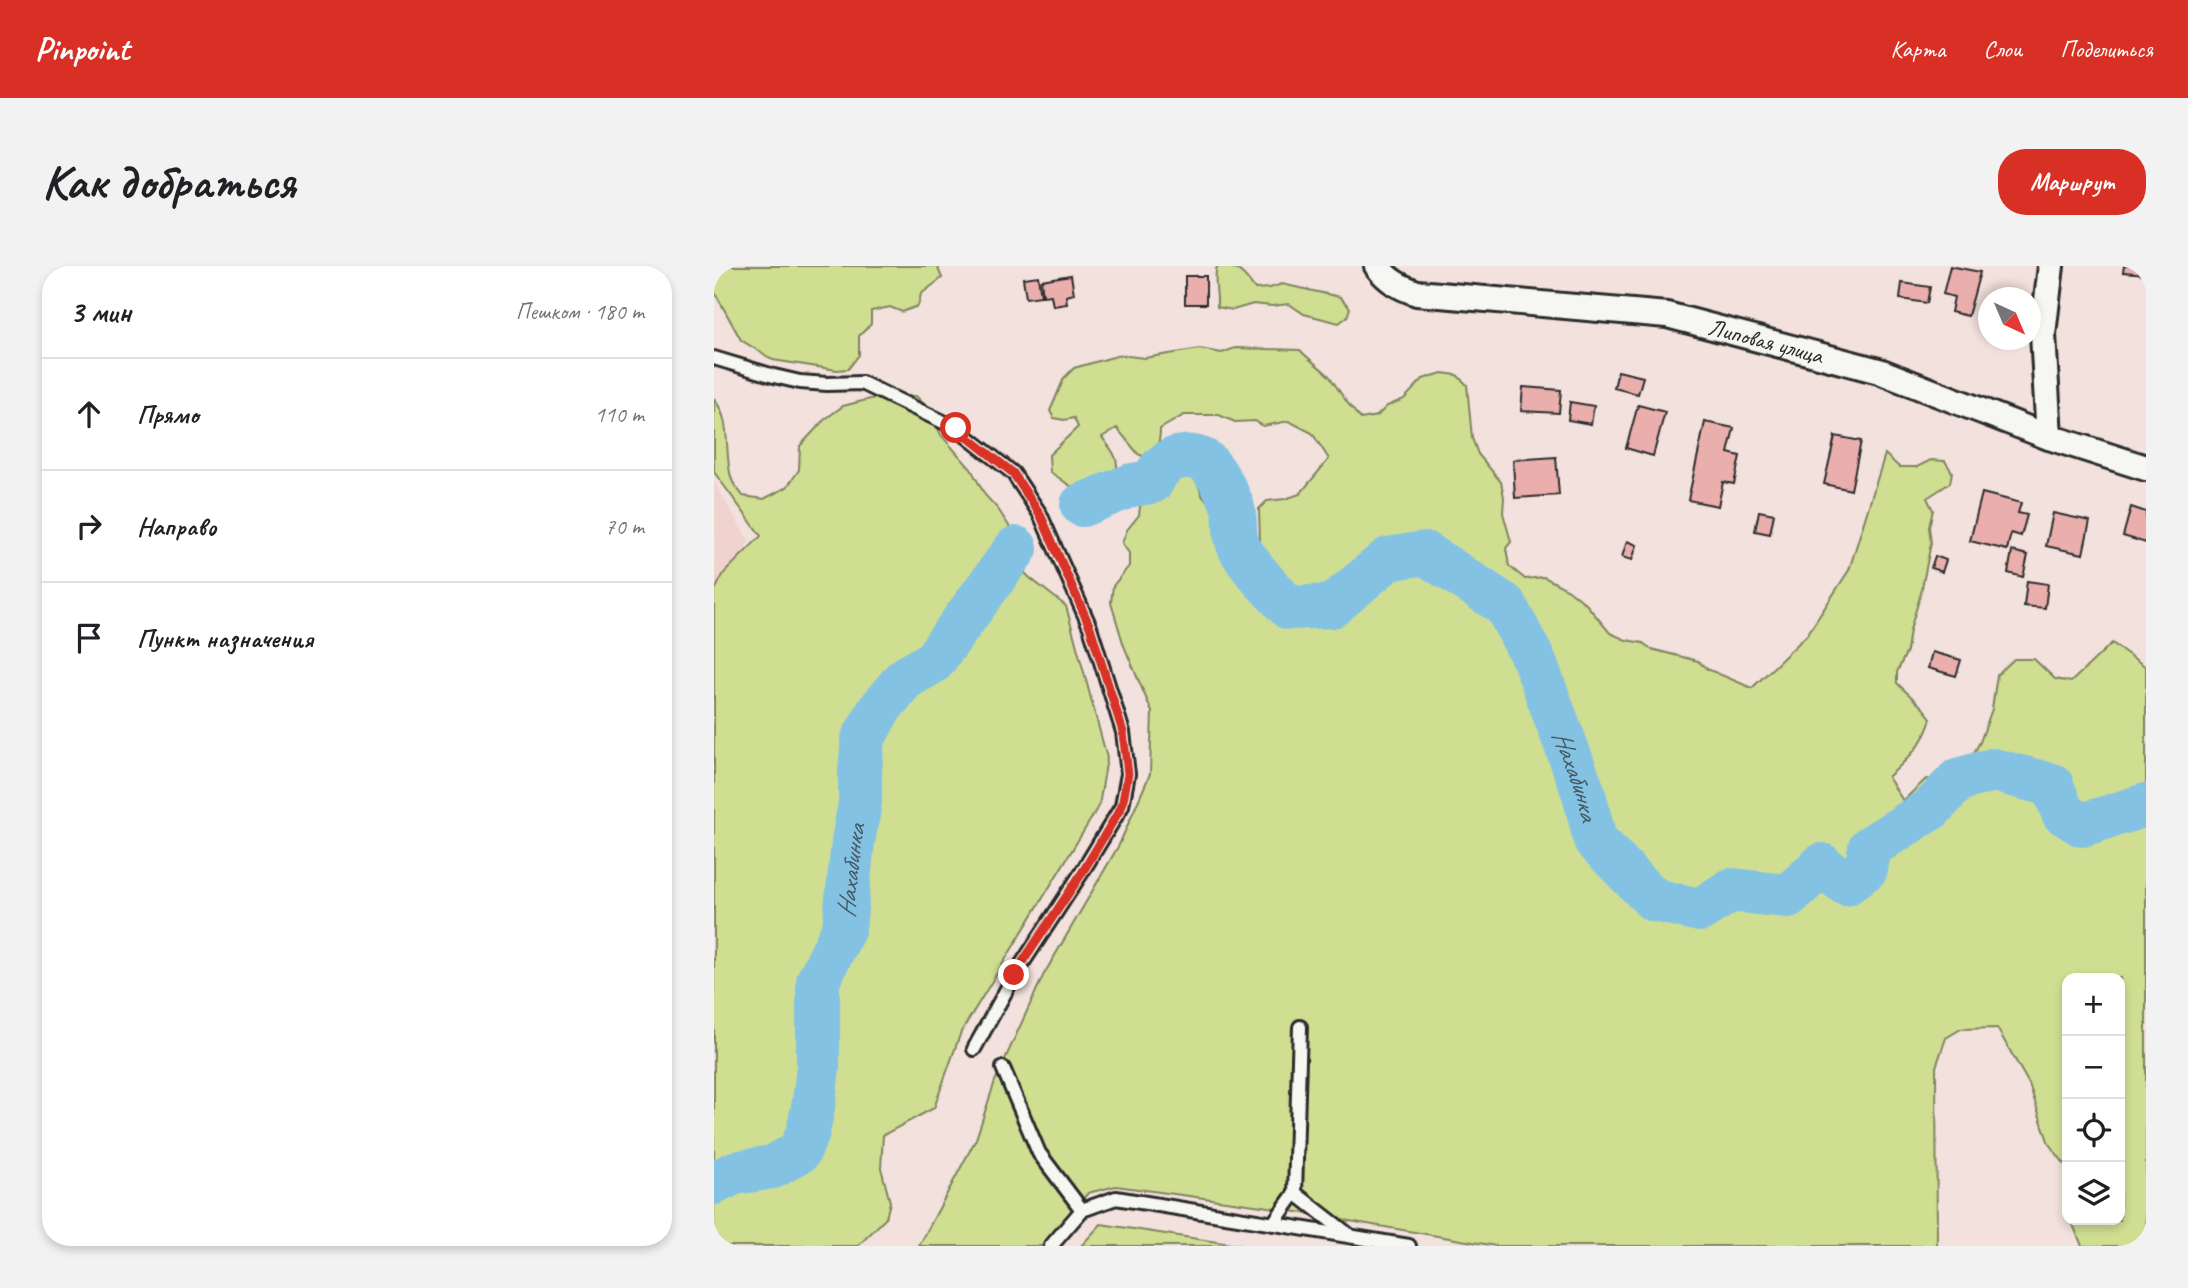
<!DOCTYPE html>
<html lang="ru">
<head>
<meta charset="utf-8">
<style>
  :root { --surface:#fff; --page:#f2f2f2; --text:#202124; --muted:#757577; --line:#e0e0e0; --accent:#d93025 }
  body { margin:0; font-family:Caveat,sans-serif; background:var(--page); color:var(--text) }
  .controls { position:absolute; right:21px; bottom:21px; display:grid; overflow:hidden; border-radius:14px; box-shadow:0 4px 10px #0003 }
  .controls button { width:63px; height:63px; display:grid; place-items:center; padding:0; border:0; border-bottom:2px solid var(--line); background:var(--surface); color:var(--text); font:35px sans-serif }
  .compass { position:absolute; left:1264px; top:21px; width:63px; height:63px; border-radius:50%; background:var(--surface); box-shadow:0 4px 10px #0003; rotate:136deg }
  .stop { position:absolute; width:21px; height:21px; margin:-16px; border:5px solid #d93025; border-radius:50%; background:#fff }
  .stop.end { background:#d93025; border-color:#fff; box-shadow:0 2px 7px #0008 }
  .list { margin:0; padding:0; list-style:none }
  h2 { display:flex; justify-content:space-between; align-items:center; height:91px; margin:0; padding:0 28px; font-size:30px }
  h2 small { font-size:23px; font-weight:400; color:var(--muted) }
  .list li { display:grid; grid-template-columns:46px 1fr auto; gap:21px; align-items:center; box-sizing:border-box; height:112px; padding:0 28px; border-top:2px solid var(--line) }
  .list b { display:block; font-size:26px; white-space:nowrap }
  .list em { font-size:23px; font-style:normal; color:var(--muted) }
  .icon { flex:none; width:38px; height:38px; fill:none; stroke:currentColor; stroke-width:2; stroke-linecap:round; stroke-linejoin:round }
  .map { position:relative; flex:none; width:1432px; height:980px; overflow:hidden; border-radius:28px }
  header { display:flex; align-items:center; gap:42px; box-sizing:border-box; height:98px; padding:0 35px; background:var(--accent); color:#fff }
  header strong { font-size:33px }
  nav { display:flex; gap:38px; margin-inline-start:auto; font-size:24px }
  .intro { display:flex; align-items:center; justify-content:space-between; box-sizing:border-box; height:168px; padding:0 42px }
  h1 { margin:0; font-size:49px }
  .button { padding:18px 32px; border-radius:28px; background:var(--accent); color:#fff; font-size:24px; font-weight:700 }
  main { display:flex; gap:42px; padding:0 42px }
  aside { flex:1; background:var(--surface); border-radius:28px; box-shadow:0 4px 10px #0003 }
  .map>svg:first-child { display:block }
  .built { fill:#f0d2cf }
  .green { fill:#d0de92; stroke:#7e845e; stroke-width:2 }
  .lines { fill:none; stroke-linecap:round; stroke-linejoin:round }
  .river { stroke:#84c2e4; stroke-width:44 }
  .building { fill:#eaafad; stroke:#2b2b2b; stroke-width:2 }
  .lane-casing { stroke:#2b2b2b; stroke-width:18 }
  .street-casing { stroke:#2b2b2b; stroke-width:30 }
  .lane { stroke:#f6f6f2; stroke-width:12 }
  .street { stroke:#f6f6f2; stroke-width:24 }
  .route { stroke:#d93025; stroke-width:9 }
  .labels { text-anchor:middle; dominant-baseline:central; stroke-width:5; stroke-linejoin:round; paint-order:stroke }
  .street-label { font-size:24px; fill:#2b2b2b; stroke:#f6f6f2 }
  .water-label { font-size:26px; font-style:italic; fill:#465862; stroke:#f6f6f2 }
</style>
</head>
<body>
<header>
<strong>Pinpoint</strong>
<nav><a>Карта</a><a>Слои</a><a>Поделиться</a></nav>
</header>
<div class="intro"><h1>Как добраться</h1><a class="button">Маршрут</a></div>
<main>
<aside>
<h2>3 мин<small>Пешком · 180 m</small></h2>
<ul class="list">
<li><svg class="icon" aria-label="ahead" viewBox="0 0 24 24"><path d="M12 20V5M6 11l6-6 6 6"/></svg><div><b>Прямо</b></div><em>110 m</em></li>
<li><svg class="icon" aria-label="right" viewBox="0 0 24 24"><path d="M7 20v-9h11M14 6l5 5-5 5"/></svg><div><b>Направо</b></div><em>70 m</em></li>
<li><svg class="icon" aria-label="arrive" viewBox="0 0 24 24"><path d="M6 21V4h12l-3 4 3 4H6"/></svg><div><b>Пункт назначения</b></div></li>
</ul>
</aside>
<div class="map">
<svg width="1432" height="980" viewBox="0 0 1432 980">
  <rect width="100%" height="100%" fill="#f2e1dd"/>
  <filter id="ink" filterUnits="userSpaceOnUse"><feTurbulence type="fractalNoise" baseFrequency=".0143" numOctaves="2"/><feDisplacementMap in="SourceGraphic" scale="14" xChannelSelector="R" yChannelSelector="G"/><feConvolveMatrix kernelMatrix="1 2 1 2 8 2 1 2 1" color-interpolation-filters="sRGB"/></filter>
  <g filter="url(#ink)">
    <!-- built -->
    <path class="built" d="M 0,216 L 35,275 L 0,341 Z"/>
    <!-- green -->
    <path class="green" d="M 0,0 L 223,0 L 228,12 L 207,28 L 204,40 L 188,46 L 176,41 L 157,45 L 157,58 L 145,70 L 145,89 L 134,103 L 123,104 L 59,94 L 27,74 L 0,25 Z
      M 503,0 C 524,0 529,6 541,23 L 556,22 L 568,18 L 626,31 L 636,42 L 633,51 L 625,57 L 590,48 L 575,38 L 558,40 L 539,38 L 519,44 L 503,41 C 504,27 499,13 503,0 Z
      M 521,82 L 586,84 C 594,93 609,103 616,111 C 626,126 634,140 647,153 L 663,150 L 673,140 L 690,133 L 709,113 L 728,107 L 743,109 L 753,119 L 758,172 L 764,188 L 787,216 L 790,231 L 789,247 L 797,276 L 792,282 L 795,300 L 811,313 L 830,311 L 855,324 L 872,338 L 896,367 L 912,374 L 929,377 L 937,383 L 984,395 L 993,403 L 1038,422 L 1093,369 L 1135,304 L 1171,188 L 1185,201 L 1203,201 L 1217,194 L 1231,195 L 1238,206 L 1236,217 L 1213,232 L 1219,244 L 1215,261 L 1217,277 L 1207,327 L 1196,364 L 1193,385 L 1183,406 L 1183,417 L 1209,442 L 1217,452 C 1212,476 1192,495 1174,511 L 1189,535 L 1212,513 L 1228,514 L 1258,490 L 1266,476 L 1278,443 L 1283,409 L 1300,393 L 1320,393 L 1341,413 L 1357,416 L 1398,377 L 1432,401 L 1432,980 L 1368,980 L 1357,954 L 1406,954 L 1406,712 L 1353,712 L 1353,901 L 1335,878 L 1315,818 L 1283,762 L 1247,763 L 1232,772 L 1222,801 L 1223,980 L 782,980 L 548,940 L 402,920 L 374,927 L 328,980 L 205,980 L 262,873 L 281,815 L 329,710 L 405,579 L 436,508 L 438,446 L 410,380 L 397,337 L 399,320 L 415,300 L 415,287 L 408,277 L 413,264 L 425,249 L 427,233 L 424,209 L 435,199 L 470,202 L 483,216 L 489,231 L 501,240 L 517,261 L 516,275 L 530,290 L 540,298 L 546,276 L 545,243 L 553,235 L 571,233 L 586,228 L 615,193 L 598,167 L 575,155 L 549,160 L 541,155 L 521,156 L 505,149 L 470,149 L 446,163 C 446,177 443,184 433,192 L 424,188 L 403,162 L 388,171 C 393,179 403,188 403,199 C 404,220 381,232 364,224 C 354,220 345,211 336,206 L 335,189 L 364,161 L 360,152 L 350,154 L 340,152 L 336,145 L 350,112 L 360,102 L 406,89 L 430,92 L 486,83 L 508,87 Z
      M 168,130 L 202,130 L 216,144 L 227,169 L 257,203 L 271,229 L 284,243 L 297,263 L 296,292 L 316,312 L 352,340 L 393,492 L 385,540 L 247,766 L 220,842 L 169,869 L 167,902 L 176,936 L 172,952 L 144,980 L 0,980 L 0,326 L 10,307 L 47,270 L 0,206 L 0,133 C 18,155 10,185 17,211 C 18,218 25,224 29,230 L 50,233 L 73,221 L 85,204 L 86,180 L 110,154 L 129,140 Z
      M 387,958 L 529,980 L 367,980 Z"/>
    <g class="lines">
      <!-- river -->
      <g class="river">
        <path id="s1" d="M 368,239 L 418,219 L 438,216 C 445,202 453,192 470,191 C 476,190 485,191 491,195 C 501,202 518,234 520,246 C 522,260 519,270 526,283 C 538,305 559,324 575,342 L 618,340 L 674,293 L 711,287 L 791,339 L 821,396 L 870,528 L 881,574 L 940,634 L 986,644 L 1017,624 L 1074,630 L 1108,599 L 1132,618 L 1152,603 L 1156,581 L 1218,542 L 1244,514 L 1279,504 L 1338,519 L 1349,547 L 1368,559 L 1432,539"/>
        <path id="s2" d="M 0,917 L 21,907 L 59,901 L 85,886 L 94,866 L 100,836 L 104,801 L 104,715 L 130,662 L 139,576 L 146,537 L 146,505 L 149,473 L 165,444 L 190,413 L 219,396 L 302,282"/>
      </g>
    </g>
    <!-- building -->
    <path class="building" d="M 1236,0 L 1266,6 L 1254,50 L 1237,46 L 1240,31 L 1229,28 Z
      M 1410,0 L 1432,0 L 1432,8 L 1409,6 Z
      M 357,9 L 360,28 L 352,30 L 353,38 L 339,40 L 337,29 L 329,30 L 327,14 Z
      M 324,10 L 327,30 L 312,32 L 309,12 Z
      M 471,10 L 492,10 L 492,38 L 471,38 Z
      M 1188,17 L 1216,21 L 1213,37 L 1186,33 Z
      M 904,105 L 929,111 L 924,128 L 900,122 Z
      M 809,121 L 847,124 L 845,147 L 807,145 Z
      M 856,136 L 880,140 L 877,158 L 854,154 Z
      M 924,139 L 951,146 L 939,190 L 912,182 Z
      M 991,156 L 1020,162 L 1014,187 L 1026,190 L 1020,218 L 1009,216 L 1004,240 L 974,234 Z
      M 1121,170 L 1147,175 L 1137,224 L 1110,218 Z
      M 842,191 L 845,229 L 801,232 L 799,194 Z
      M 1268,227 L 1307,237 L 1304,247 L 1313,249 L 1307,270 L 1297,267 L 1293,284 L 1256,275 Z
      M 1417,241 L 1432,246 L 1432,277 L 1409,270 Z
      M 1045,245 L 1060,248 L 1056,268 L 1041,265 Z
      M 1339,247 L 1376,255 L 1369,288 L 1332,280 Z
      M 913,275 L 923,279 L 918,294 L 908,291 Z
      M 1298,285 L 1314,289 L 1309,311 L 1294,307 Z
      M 1221,290 L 1232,294 L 1228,306 L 1217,302 Z
      M 1313,315 L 1334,318 L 1331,342 L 1310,340 Z
      M 1218,386 L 1247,394 L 1242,410 L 1214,402 Z"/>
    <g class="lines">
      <defs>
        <path id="lane" d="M 0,92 L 60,110 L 86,116 L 113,118 L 148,117 L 242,162 L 299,207 L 326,248 L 376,361 L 409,466 L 414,508 L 408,540 L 368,606 L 300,710 L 260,783
          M 586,761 L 581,927 L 635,969
          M 289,802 L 325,887 L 368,944
          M 559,958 L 581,927
          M 337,980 L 368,944 L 402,932 L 695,980"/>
        <g id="street">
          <path id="s3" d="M 663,0 C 674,15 686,21 703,27 L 953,49 L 1165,105 L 1335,171 L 1432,202"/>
          <path d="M 1335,171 L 1329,68 L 1337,0"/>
        </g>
      </defs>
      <!-- lane casing -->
      <use href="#lane" class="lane-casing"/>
      <!-- street casing -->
      <use href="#street" class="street-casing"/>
      <!-- lane -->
      <use href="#lane" class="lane"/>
      <!-- street -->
      <use href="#street" class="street"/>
    </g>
  </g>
  <g class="lines" filter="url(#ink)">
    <!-- route -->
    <path class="route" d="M 242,162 L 299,207 L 326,248 L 376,361 L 409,466 L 414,508 L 408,540 L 368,607 L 300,709"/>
  </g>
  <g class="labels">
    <!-- street labels -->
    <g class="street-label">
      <text stroke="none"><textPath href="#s3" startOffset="402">Липовая улица</textPath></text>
    </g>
    <!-- water labels -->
    <g class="water-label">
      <text stroke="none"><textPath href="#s1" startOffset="747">Нахабинка</textPath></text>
      <text stroke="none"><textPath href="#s2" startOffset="382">Нахабинка</textPath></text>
    </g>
  </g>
</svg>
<div class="controls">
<button>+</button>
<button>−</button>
<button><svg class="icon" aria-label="locate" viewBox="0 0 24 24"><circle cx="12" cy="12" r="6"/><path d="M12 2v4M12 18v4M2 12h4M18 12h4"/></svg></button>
<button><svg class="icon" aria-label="layers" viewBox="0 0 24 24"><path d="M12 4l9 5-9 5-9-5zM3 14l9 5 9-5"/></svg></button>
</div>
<svg class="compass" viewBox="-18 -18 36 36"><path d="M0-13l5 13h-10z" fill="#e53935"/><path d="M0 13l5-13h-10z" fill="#757577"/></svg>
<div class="stop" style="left:242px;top:162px"></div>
<div class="stop end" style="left:300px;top:709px"></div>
</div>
</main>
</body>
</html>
